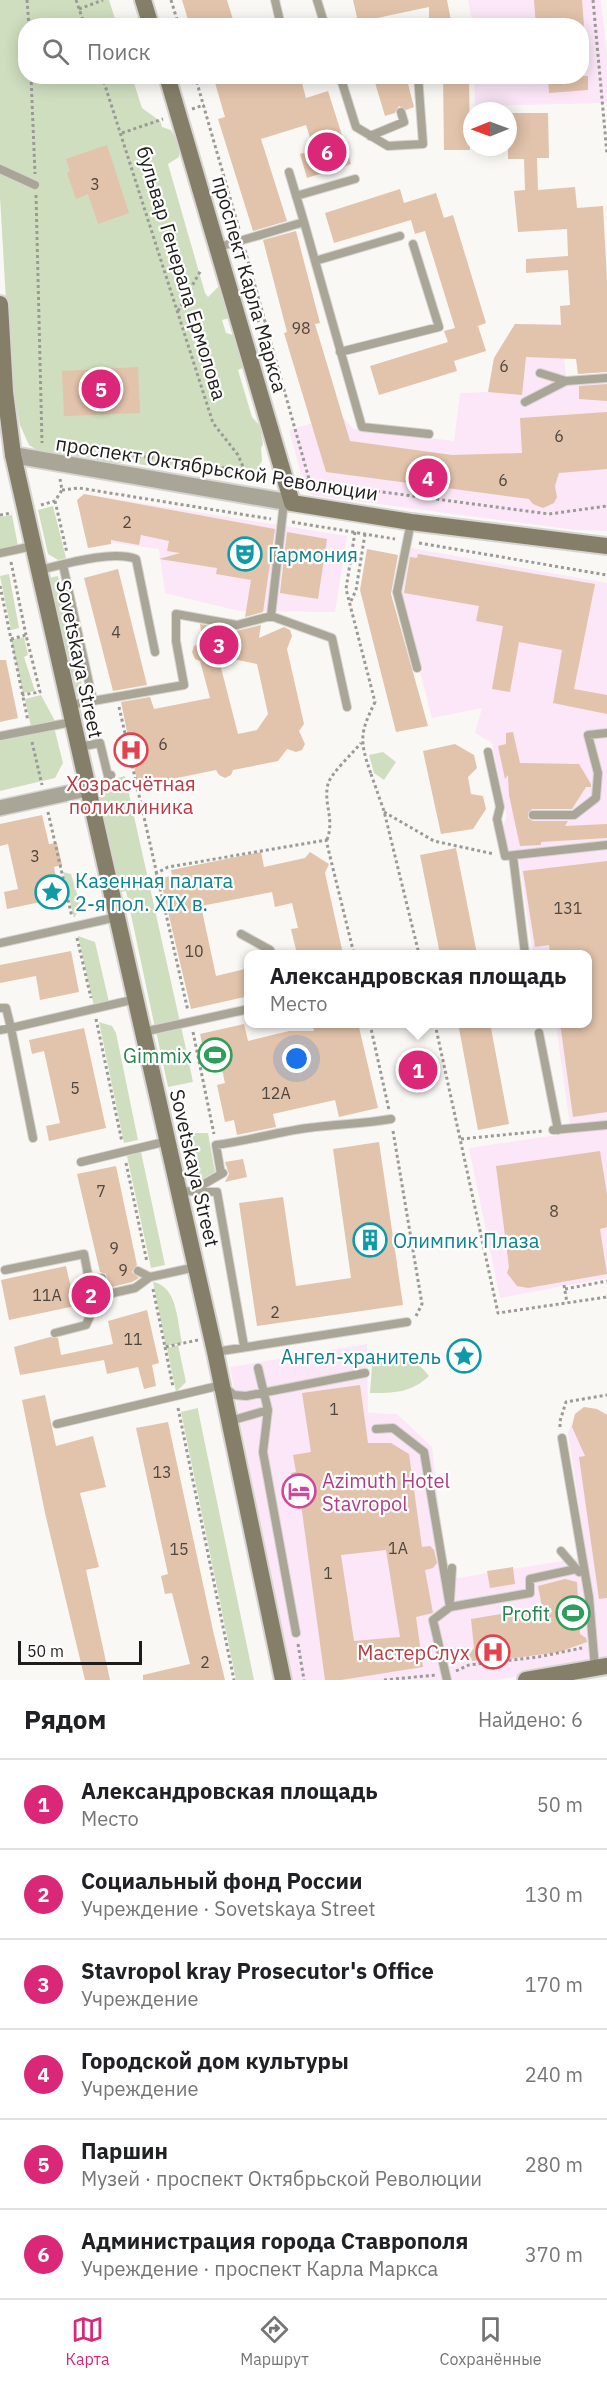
<!DOCTYPE html>
<html lang="ru">
<head>
<meta charset="utf-8">
<style>
  :root { --surface:#fff; --page:#f2f2f2; --text:#202124; --muted:#757577; --line:#e0e0e0; --accent:#db2777 }
  body { margin:0; font-family:"IBM Plex Sans",sans-serif; background:var(--page); color:var(--text) }
  .compass { position:absolute; left:463px; top:102px; width:54px; height:54px; border-radius:50%; background:var(--surface); box-shadow:0 3px 15px #0003; rotate:269deg }
  .scale { position:absolute; left:18px; bottom:15px; width:124px; box-sizing:border-box; padding-left:6px; border:3px solid #1e1d1b; border-top:0; font-size:16px; line-height:21px; white-space:nowrap; color:#1e1d1b; -webkit-text-stroke:4px #fff; paint-order:stroke }
  .you { position:absolute; left:297px; top:1059px; width:21px; height:21px; margin:-15px; border:4px solid #fff; border-radius:50%; background:#1a73e8; box-shadow:0 0 0 9px #1a73e833 }
  .badge { display:grid; place-items:center; width:39px; height:39px; border-radius:50%; background:var(--accent); color:#fff; font-size:20px; font-weight:700 }
  .pin { position:absolute; translate:-50% -50%; border:3px solid #fff; box-shadow:0 2px 6px #0006 }
  .popup { position:absolute; left:244px; top:950px; width:348px; height:78px; box-sizing:border-box; display:grid; place-content:center; border-radius:12px; background:var(--surface); filter:drop-shadow(0 2px 4px #0005); font-size:20px; white-space:nowrap; color:var(--muted) }
  .popup b { font-size:22px; color:var(--text) }
  .popup::after { content:''; position:absolute; left:50%; top:100%; margin-left:-12px; border:12px solid transparent; border-top-color:var(--surface) }
  .list { margin:0; padding:0; list-style:none }
  h2 { display:flex; justify-content:space-between; align-items:center; height:78px; margin:0; padding:0 24px; font-size:26px }
  h2 small { font-size:20px; font-weight:400; color:var(--muted) }
  .list li { display:grid; grid-template-columns:39px 1fr auto; gap:18px; align-items:center; box-sizing:border-box; height:90px; padding:0 24px; border-top:2px solid var(--line) }
  .list b { display:block; font-size:22px; white-space:nowrap }
  .list p { margin:0; font-size:20px; white-space:nowrap; color:var(--muted) }
  .list em { font-size:20px; font-style:normal; color:var(--muted) }
  .icon { flex:none; width:33px; height:33px; fill:none; stroke:currentColor; stroke-width:2; stroke-linecap:round; stroke-linejoin:round }
  .map { position:relative; flex:none; width:607px; height:1680px; overflow:hidden }
  .search { position:absolute; background:var(--surface); box-shadow:0 3px 15px #0003; left:18px; right:18px; top:18px; height:66px; display:flex; align-items:center; gap:15px; box-sizing:border-box; padding:0 21px; border-radius:24px; color:var(--muted); font-size:22px }
  .sheet { height:618px; background:var(--surface) }
  nav { display:flex; justify-content:space-around; align-items:center; box-sizing:border-box; height:84px; border-top:2px solid var(--line); background:var(--surface); font-size:16px; color:var(--muted) }
  nav a { display:grid; justify-items:center; gap:3px }
  nav .on { color:var(--accent) }
  .map>svg:first-child { display:block }
  .commercial { fill:#fbe7f7 }
  .green { fill:#cfdebf }
  .building { fill:#e2c3ab; fill-rule:evenodd }
  .lines { fill:none; stroke-linecap:round; stroke-linejoin:round }
  .service-casing { stroke:#d7d5d1; stroke-width:10 }
  .minor-casing { stroke:#d7d5d1; stroke-width:18 }
  .tertiary-casing { stroke:#d7d5d1; stroke-width:20 }
  .secondary-casing { stroke:#d7d5d1; stroke-width:20 }
  .path { stroke:#9c9a97; stroke-width:3; stroke-dasharray:3 3; stroke-linecap:butt }
  .service { stroke:#aaa697; stroke-width:8 }
  .minor { stroke:#aaa697; stroke-width:15 }
  .tertiary { stroke:#aaa697; stroke-width:16 }
  .secondary { stroke:#857f69; stroke-width:16 }
  .labels { text-anchor:middle; dominant-baseline:central; stroke-width:4.5; stroke-linejoin:round; paint-order:stroke }
  .number-label { font-size:16px; fill:#4f463f }
  .street-label { font-size:20px; fill:#1e1d1b; stroke:#fff }
  .culture-label { font-size:20px; fill:#0d838f; stroke:#fff; text-anchor:start }
  .health-label { font-size:20px; fill:#be3a42; stroke:#fff }
  .leisure-label { font-size:20px; fill:#27864d; stroke:#fff; text-anchor:end }
  .hotel-label { font-size:20px; fill:#b23c85; stroke:#fff; text-anchor:start }
</style>
</head>
<body>
<div class="map">
<svg width="607" height="1680" viewBox="0 0 607 1680">
  <rect width="100%" height="100%" fill="#faf8f4"/>
  <!-- commercial -->
  <path class="commercial" d="M 468,0 L 601,0 L 607,57 L 607,103 L 475,106 L 474,77 L 582,76 L 582,26 L 473,25 Z
    M 515,324 L 560,324 L 566,377 L 607,374 L 607,531 L 575,530 L 311,495 L 304,485 L 289,430 L 341,415 L 353,429 L 454,441 L 460,393 L 488,392 L 494,358 Z
    M 84,494 L 347,536 L 335,612 L 239,611 L 165,593 L 159,549 L 113,543 L 88,548 L 77,500 Z
    M 406,547 L 607,583 L 607,1278 L 500,1298 L 469,1148 L 571,1133 L 556,1025 L 543,1026 L 542,1024 L 588,1024 L 588,954 L 533,954 L 518,852 L 508,852 L 502,828 L 507,817 L 492,743 L 475,733 L 482,708 L 432,718 L 399,591 Z
    M 367,1344 L 368,1413 L 397,1414 L 432,1447 L 446,1568 L 452,1579 L 587,1557 L 568,1433 L 575,1414 L 584,1407 L 607,1413 L 607,1661 L 496,1680 L 290,1680 L 230,1367 Z"/>
  <!-- green -->
  <path class="green" d="M 0,0 L 109,0 L 117,25 L 26,26 L 26,76 L 132,77 L 142,108 L 160,121 L 162,127 L 171,130 L 179,145 L 179,157 L 168,164 L 205,293 L 208,297 L 220,285 L 230,318 L 222,320 L 226,333 L 233,335 L 246,347 L 245,367 L 238,370 L 252,417 L 260,426 L 263,444 L 261,448 L 262,461 L 257,469 L 247,476 L 235,478 L 131,463 L 102,462 L 93,458 L 37,450 L 29,445 L 20,425 L 10,370 L 0,197 Z
    M 53,506 L 66,558 L 58,560 L 48,554 L 38,510 Z
    M 12,515 L 18,546 L 0,549 L 0,517 Z
    M 9,574 L 19,628 L 11,630 L 0,576 Z
    M 58,576 L 84,695 L 75,697 L 49,578 Z
    M 24,637 L 28,655 L 24,657 L 35,691 L 23,693 L 11,640 Z
    M 41,695 L 56,723 L 31,727 L 25,699 Z
    M 54,727 L 63,763 L 55,778 L 0,791 L 0,738 Z
    M 383,752 L 396,762 L 384,780 L 374,773 L 369,755 Z
    M 125,776 L 180,1022 L 155,1028 L 126,891 L 116,893 L 90,785 Z
    M 63,872 L 71,874 L 81,907 L 74,918 Z
    M 78,936 L 95,942 L 109,1002 L 94,1006 Z
    M 99,1022 L 112,1026 L 116,1033 L 138,1140 L 124,1143 Z
    M 181,1026 L 193,1082 L 168,1087 L 156,1031 Z
    M 190,1133 L 208,1133 L 215,1172 L 196,1183 L 185,1136 Z
    M 141,1152 L 165,1265 L 151,1268 L 127,1156 Z
    M 153,1282 C 178,1286 177,1323 182,1343 L 166,1346 Z
    M 178,1345 L 186,1382 L 176,1392 L 167,1348 Z
    M 373,1353 C 400,1355 412,1354 429,1376 C 411,1393 394,1393 370,1393 Z
    M 198,1408 L 198,1410 L 254,1680 L 236,1680 L 181,1412 Z"/>
  <!-- building -->
  <path class="building" d="M 182,0 L 227,0 L 235,26 L 190,26 Z
    M 353,0 L 447,0 L 452,26 L 429,26 L 429,7 L 358,22 Z
    M 534,0 L 582,0 L 584,26 L 536,26 Z
    M 213,76 L 300,76 L 306,98 L 328,91 L 351,164 L 307,178 L 300,154 L 314,150 L 306,125 L 261,139 L 287,221 L 253,231 L 218,119 L 225,117 Z
    M 373,76 L 406,76 L 414,107 L 406,110 L 399,106 L 395,113 L 385,116 Z
    M 443,76 L 469,76 L 470,150 L 444,150 Z
    M 548,76 L 588,76 L 588,90 L 549,93 Z
    M 508,113 L 548,113 L 549,158 L 537,158 L 538,190 L 575,187 L 577,208 L 603,206 L 607,281 L 607,372 L 578,374 L 576,359 L 526,357 L 522,395 L 488,392 L 494,358 L 515,324 L 561,325 L 560,306 L 570,305 L 568,270 L 526,273 L 526,259 L 568,256 L 567,229 L 518,232 L 514,191 L 525,190 L 524,159 L 508,159 Z
    M 107,145 L 129,213 L 98,224 L 88,194 L 76,199 L 67,173 L 70,171 L 66,159 Z
    M 400,189 L 404,203 L 436,193 L 444,218 L 453,215 L 486,323 L 478,326 L 486,351 L 454,361 L 457,371 L 379,395 L 370,366 L 448,342 L 444,331 L 455,328 L 425,231 L 415,234 L 411,220 L 334,243 L 325,213 Z
    M 296,231 L 320,323 L 315,324 L 350,441 L 452,455 L 522,453 L 520,418 L 607,412 L 607,469 L 559,473 L 555,486 L 557,497 L 554,503 L 543,508 L 533,504 L 529,499 L 326,472 L 284,333 L 287,332 L 263,240 Z
    M 138,367 L 140,413 L 64,416 L 62,371 Z
    M 607,384 L 607,401 L 579,399 L 579,386 Z
    M 84,494 L 275,529 L 263,612 L 245,617 L 251,580 L 216,574 L 217,568 L 159,559 L 180,553 L 167,551 L 169,541 L 141,535 L 139,545 L 111,540 L 111,544 L 88,548 L 77,500 Z
    M 287,532 L 327,539 L 318,599 L 280,593 Z
    M 367,549 L 398,555 L 391,594 L 428,726 L 396,732 L 360,590 Z
    M 418,554 L 595,584 L 574,689 L 607,695 L 607,714 L 553,703 L 562,650 L 519,642 L 510,692 L 492,689 L 503,626 L 476,621 L 479,606 L 404,593 L 410,557 L 417,558 Z
    M 118,569 L 147,685 L 113,691 L 84,578 Z
    M 200,624 L 236,631 L 261,625 L 259,638 L 284,627 L 290,630 L 292,636 L 287,649 L 304,724 L 299,731 L 305,744 L 302,750 L 296,752 L 287,749 L 278,761 L 233,770 L 231,775 L 225,778 L 219,775 L 216,770 L 138,786 L 121,702 L 150,697 L 154,709 L 210,698 L 200,661 L 195,659 L 192,652 L 194,646 L 203,642 ZM 218,656 L 257,664 L 268,714 L 257,730 L 238,734 Z
    M 0,660 L 6,660 L 18,718 L 0,722 Z
    M 513,732 L 520,763 L 579,764 L 591,784 L 591,787 L 586,787 L 572,809 L 532,809 L 528,813 L 528,818 L 533,821 L 568,821 L 565,826 L 607,824 L 607,838 L 541,842 L 541,845 L 520,846 L 509,795 L 508,775 L 505,779 L 498,746 L 506,744 L 506,733 Z
    M 455,744 L 474,755 L 477,768 L 468,777 L 471,794 L 483,796 L 486,809 L 473,829 L 441,834 L 423,751 Z
    M 42,815 L 49,844 L 57,843 L 62,865 L 54,867 L 60,898 L 7,909 L 4,892 L 18,889 L 8,844 L 0,846 L 0,824 Z
    M 456,848 L 477,954 L 440,954 L 420,855 Z
    M 261,852 L 264,867 L 305,858 L 310,852 L 329,864 L 325,873 L 343,954 L 297,954 L 291,929 L 298,928 L 292,903 L 275,907 L 272,892 L 201,906 L 216,976 L 249,968 L 249,996 L 191,1009 L 160,878 L 172,876 L 171,870 Z
    M 607,861 L 607,1112 L 573,1117 L 560,1023 L 588,1023 L 588,954 L 550,954 L 549,945 L 535,947 L 523,871 Z
    M 71,951 L 79,992 L 40,1000 L 36,976 L 0,983 L 0,965 Z
    M 312,1023 L 358,1023 L 378,1108 L 339,1117 L 335,1100 L 273,1114 L 276,1127 L 237,1135 L 234,1120 L 225,1122 L 217,1085 L 225,1083 L 219,1056 L 205,1056 L 200,1034 L 244,1024 L 248,1041 L 289,1031 L 314,1031 Z
    M 458,1023 L 490,1023 L 509,1124 L 478,1130 Z
    M 84,1028 L 106,1128 L 49,1141 L 46,1126 L 60,1123 L 44,1051 L 32,1054 L 29,1040 Z
    M 379,1142 L 403,1305 L 257,1326 L 239,1203 L 283,1197 L 296,1286 L 351,1278 L 333,1149 Z
    M 600,1151 L 607,1194 L 607,1227 L 600,1229 L 607,1274 L 528,1288 L 517,1286 L 507,1273 L 509,1267 L 496,1166 Z
    M 243,1159 L 247,1177 L 225,1182 L 229,1174 L 225,1162 Z
    M 116,1166 L 137,1265 L 132,1272 L 139,1278 L 132,1282 L 96,1291 L 89,1303 L 9,1320 L 1,1280 L 66,1266 L 71,1288 L 103,1284 L 107,1281 L 106,1274 L 100,1272 L 77,1174 Z
    M 147,1310 L 159,1363 L 152,1365 L 156,1386 L 144,1389 L 138,1367 L 107,1374 L 104,1360 L 20,1375 L 14,1347 L 50,1337 L 58,1338 L 61,1355 L 113,1344 L 108,1321 Z
    M 360,1385 L 368,1443 L 391,1443 L 409,1454 L 422,1547 L 430,1546 L 434,1550 L 437,1563 L 433,1568 L 425,1570 L 433,1613 L 416,1617 L 423,1667 L 341,1680 L 325,1680 L 301,1504 L 296,1505 L 291,1473 L 296,1472 L 293,1455 L 311,1452 L 302,1393 ZM 386,1550 L 400,1637 L 354,1641 L 341,1555 Z
    M 45,1395 L 56,1446 L 93,1436 L 106,1487 L 80,1493 L 99,1567 L 86,1570 L 110,1680 L 85,1680 L 45,1513 L 22,1400 Z
    M 584,1407 L 597,1409 L 607,1415 L 607,1598 L 599,1599 L 579,1457 L 585,1456 L 572,1427 L 575,1414 Z
    M 168,1422 L 214,1635 L 225,1680 L 143,1680 L 143,1675 L 190,1664 L 172,1593 L 165,1594 L 161,1576 L 168,1574 L 136,1428 Z
    M 513,1567 L 515,1584 L 490,1588 L 487,1571 Z
    M 565,1579 L 577,1582 L 580,1634 L 586,1638 L 587,1642 L 559,1652 L 501,1660 L 465,1661 L 474,1648 L 471,1619 L 542,1607 L 538,1586 Z"/>
  <g class="lines">
    <defs>
      <path id="service" d="M 275,0 L 281,26
        M 317,0 L 325,26
        M 340,76 L 356,127 L 388,146 L 423,144 L 418,76
        M 370,136 L 404,122 L 401,112
        M 0,169 L 35,185
        M 289,172 L 304,222
        M 296,196 L 355,179
        M 219,247 L 304,222 L 362,427 L 429,434
        M 315,261 L 400,236
        M 340,352 L 439,327 L 413,244
        M 540,373 L 566,381
        M 525,402 L 566,381 L 607,378
        M 284,502 L 271,616 L 332,638 L 347,707
        M 411,522 L 397,592 L 417,668
        M 0,553 L 33,546
        M 63,565 L 93,701
        M 40,570 C 65,564 112,550 136,559 L 155,652
        M 70,705 L 184,685 L 176,641 L 176,614 L 237,625 L 271,616
        M 0,736 L 72,722
        M 79,747 L 100,743 L 108,776 L 111,775
        M 488,752 L 500,807 L 497,819 L 505,856 L 607,845
        M 533,815 L 574,815 L 596,798 L 598,773 L 588,735 L 607,733
        M 513,856 L 525,954
        M 241,934 L 270,950 L 272,954
        M 0,943 L 117,917
        M 0,1008 L 6,1008 L 11,1028 L 0,1030
        M 143,1032 L 249,1009
        M 539,1033 L 558,1130
        M 553,1130 L 607,1125
        M 33,1138 L 11,1028 L 136,999
        M 81,1162 L 168,1141
        M 221,1174 L 216,1145 C 247,1141 277,1132 308,1128 C 335,1124 363,1124 391,1119
        M 179,1191 L 217,1192 L 244,1346
        M 192,1191 L 223,1173
        M 5,1270 L 84,1254 L 89,1280 L 102,1278
        M 138,1271 L 150,1277 L 196,1267
        M 55,1333 L 86,1325 L 99,1296 L 135,1288 L 150,1277
        M 215,1352 L 407,1322
        M 258,1368 L 268,1410 L 263,1452 L 296,1633
        M 230,1421 L 268,1410
        M 57,1424 L 222,1385 L 234,1395 L 246,1396 L 365,1373
        M 376,1429 L 393,1428 L 424,1452 L 450,1607
        M 562,1438 L 589,1597 L 595,1668
        M 561,1551 L 579,1572
        M 450,1600 L 452,1568
        M 447,1680 L 433,1620 L 450,1607 L 530,1593 L 530,1579 L 576,1569"/>
      <path id="minor" d="M 0,808 L 87,789"/>
      <path id="tertiary" d="M 13,455 L 292,503"/>
      <path id="secondary" d="M 143,0 L 151,26
        M 167,76 L 292,503 L 411,522 L 607,546
        M 0,304 L 5,392 L 13,455 L 215,1352 L 283,1680
        M 526,1680 L 607,1666"/>
    </defs>
    <!-- service casing -->
    <use href="#service" class="service-casing"/>
    <!-- minor casing -->
    <use href="#minor" class="minor-casing"/>
    <!-- tertiary casing -->
    <use href="#tertiary" class="tertiary-casing"/>
    <!-- secondary casing -->
    <use href="#secondary" class="secondary-casing"/>
    <!-- path -->
    <path class="path" d="M 27,0 L 29,26
      M 76,0 L 85,26
      M 171,0 L 179,26
      M 593,0 L 607,154
      M 79,9 L 103,0
      M 31,76 L 35,174
      M 102,76 L 213,423 L 238,455 L 245,471
      M 195,76 L 239,229
      M 192,109 L 204,105
      M 122,133 L 163,119
      M 36,195 L 42,443
      M 245,250 L 309,479
      M 255,286 L 250,292 L 268,355
      M 178,311 L 201,270
      M 61,445 L 245,471
      M 300,478 L 322,484 L 549,514 L 607,506
      M 248,480 L 245,471 L 267,474
      M 62,490 L 79,488 L 271,519
      M 55,501 L 67,553
      M 41,505 L 55,501 L 62,490 L 60,479
      M 0,515 L 12,513
      M 292,522 L 395,539
      M 355,532 L 346,589 L 375,702 C 360,733 359,740 371,774
      M 419,543 L 607,575
      M 11,562 L 26,635
      M 0,586 L 28,721
      M 351,601 L 356,590 L 365,534
      M 11,639 L 26,635 L 40,692 L 22,695
      M 119,707 L 188,1011
      M 32,742 L 42,785
      M 371,774 L 384,811 L 419,954
      M 48,812 L 72,917
      M 384,812 L 434,841 L 494,854
      M 327,840 C 335,818 323,804 328,784 C 331,773 353,753 361,743
      M 155,874 L 168,867 L 326,840 L 354,954
      M 77,938 L 91,998
      M 96,1019 L 122,1142
      M 370,1024 L 389,1110
      M 435,1024 L 498,1313 L 607,1297
      M 193,1032 L 214,1134
      M 393,1131 L 422,1304 L 416,1316
      M 461,1139 L 543,1131
      M 126,1163 L 147,1262
      M 564,1285 L 567,1303
      M 153,1289 L 165,1347 L 198,1340
      M 565,1289 L 607,1281
      M 165,1347 L 173,1387
      M 178,1408 L 234,1680
      M 560,1427 L 560,1421 L 566,1402 L 607,1395
      M 298,1644 L 304,1680
      M 456,1671 L 469,1665 L 538,1657 L 582,1648
      M 384,1680 L 436,1675"/>
    <!-- service -->
    <use href="#service" class="service"/>
    <!-- minor -->
    <use href="#minor" class="minor"/>
    <!-- tertiary -->
    <use href="#tertiary" class="tertiary"/>
    <!-- secondary -->
    <use href="#secondary" class="secondary"/>
  </g>
  <!-- icons -->
  <defs>
    <symbol id="theatre-ring" viewBox="-11 -11 22 22"><circle r="9.5" fill="#fff" stroke="#0f9aa8" stroke-width="1.5"/><path d="M-5-5.5Q0-4 5-5.5V0Q5 5 0 6Q-5 5-5 0ZM-3.3-2.5H-1v1.5H-3.3ZM1-2.5H3.3v1.5H1ZM-2.8 1Q0 5.5 2.8 1Z" fill="#0f9aa8"/></symbol>
    <symbol id="hospital-ring" viewBox="-11 -11 22 22"><circle r="9.5" fill="#fff" stroke="#e0444e" stroke-width="1.5"/><path d="M-5-5h3v3.5h4V-5h3V5h-3V1.5h-4V5h-3Z" fill="#e0444e"/></symbol>
    <symbol id="sight-ring" viewBox="-11 -11 22 22"><circle r="9.5" fill="#fff" stroke="#0f9aa8" stroke-width="1.5"/><path d="M0-6L1.8-2.2L6-1.7L2.9 1.2L3.7 5.4L0 3.3L-3.7 5.4L-2.9 1.2L-6-1.7L-1.8-2.2Z" fill="#0f9aa8"/></symbol>
    <symbol id="stadium-ring" viewBox="-11 -11 22 22"><circle r="9.5" fill="#fff" stroke="#2e9e5b" stroke-width="1.5"/><path d="M0-5a6.5 5 0 1 0 0 10a6.5 5 0 1 0 0-10ZM-3.5-1.8h7v3.6h-7Z" fill="#2e9e5b"/></symbol>
    <symbol id="building-ring" viewBox="-11 -11 22 22"><circle r="9.5" fill="#fff" stroke="#0f9aa8" stroke-width="1.5"/><path d="M-4-6H4V6H1V3H-1V6H-4ZM-2.5-4.3h1.7v1.8h-1.7ZM.8-4.3h1.7v1.8H.8ZM-2.5-1h1.7V.8h-1.7ZM.8-1h1.7V.8H.8Z" fill="#0f9aa8"/></symbol>
    <symbol id="hotel-ring" viewBox="-11 -11 22 22"><circle r="9.5" fill="#fff" stroke="#d1479c" stroke-width="1.5"/><path d="M-6-4.5h1.5V1H6V5H4.5V3h-9V5H-6ZM-4 0a1.8 1.8 0 1 1 3.6 0ZM.5 0V-2.5h3Q6-2.5 6 0Z" fill="#d1479c"/></symbol>
  </defs>
  <g fill-rule="evenodd">
    <use href="#theatre-ring" x="226" y="535" width="38" height="38"/>
    <use href="#hospital-ring" x="112" y="731" width="38" height="38"/>
    <use href="#sight-ring" x="33" y="873" width="38" height="38"/>
    <use href="#stadium-ring" x="196" y="1036" width="38" height="38"/>
    <use href="#building-ring" x="351" y="1221" width="38" height="38"/>
    <use href="#sight-ring" x="445" y="1337" width="38" height="38"/>
    <use href="#hotel-ring" x="280" y="1472" width="38" height="38"/>
    <use href="#stadium-ring" x="554" y="1594" width="38" height="38"/>
    <use href="#hospital-ring" x="474" y="1633" width="38" height="38"/>
  </g>
  <g class="labels">
    <!-- number labels -->
    <g class="number-label">
      <text x="95" y="184">3</text>
      <text x="301" y="328">98</text>
      <text x="504" y="366">6</text>
      <text x="559" y="436">6</text>
      <text x="503" y="480">6</text>
      <text x="127" y="522">2</text>
      <text x="116" y="632">4</text>
      <text x="163" y="744">6</text>
      <text x="35" y="856">3</text>
      <text x="568" y="908">131</text>
      <text x="194" y="951">10</text>
      <text x="75" y="1088">5</text>
      <text x="276" y="1093">12А</text>
      <text x="101" y="1191">7</text>
      <text x="554" y="1211">8</text>
      <text x="114" y="1248">9</text>
      <text x="123" y="1270">9</text>
      <text x="47" y="1295">11А</text>
      <text x="275" y="1312">2</text>
      <text x="133" y="1339">11</text>
      <text x="334" y="1409">1</text>
      <text x="162" y="1472">13</text>
      <text x="398" y="1548">1А</text>
      <text x="179" y="1549">15</text>
      <text x="328" y="1573">1</text>
      <text x="205" y="1662">2</text>
    </g>
    <!-- street labels -->
    <g class="street-label">
      <text transform="translate(182 273) rotate(73)">бульвар Генерала Ермолова</text>
      <text transform="translate(250 284) rotate(74)">проспект Карла Маркса</text>
      <text transform="translate(217 468) rotate(9)">проспект Октябрьской Революции</text>
      <text transform="translate(80 659) rotate(78)">Sovetskaya Street</text>
      <text transform="translate(195 1168) rotate(77)">Sovetskaya Street</text>
    </g>
    <!-- culture labels -->
    <g class="culture-label">
      <text x="268" y="554">Гармония</text>
      <text x="75" y="880">Казенная палата<tspan x="75" dy="23">2-я пол. XIX в.</tspan></text>
      <text x="393" y="1240">Олимпик Плаза</text>
      <text x="441" y="1356" text-anchor="end">Ангел-хранитель</text>
    </g>
    <!-- health labels -->
    <g class="health-label">
      <text x="131" y="783">Хозрасчётная<tspan x="131" dy="23">поликлиника</tspan></text>
      <text x="470" y="1652" text-anchor="end">МастерСлух</text>
    </g>
    <!-- leisure labels -->
    <g class="leisure-label">
      <text x="192" y="1055">Gimmix</text>
      <text x="550" y="1613">Profit</text>
    </g>
    <!-- hotel labels -->
    <g class="hotel-label">
      <text x="322" y="1480">Azimuth Hotel<tspan x="322" dy="23">Stavropol</tspan></text>
    </g>
  </g>
</svg>
<svg class="compass" viewBox="-18 -18 36 36"><path d="M0-13l5 13h-10z" fill="#e53935"/><path d="M0 13l5-13h-10z" fill="#757577"/></svg>
<div class="scale">50 m</div>
<div class="you"></div>
<div class="pin badge" style="left:418px;top:1070px">1</div>
<div class="popup"><b>Александровская площадь</b>Место</div>
<div class="pin badge" style="left:91px;top:1295px">2</div>
<div class="pin badge" style="left:219px;top:645px">3</div>
<div class="pin badge" style="left:428px;top:478px">4</div>
<div class="pin badge" style="left:101px;top:389px">5</div>
<div class="pin badge" style="left:327px;top:152px">6</div>
<div class="search"><svg class="icon" aria-label="search" viewBox="0 0 24 24"><circle cx="10" cy="10" r="6"/><path d="M15 15l6 6"/></svg>Поиск</div>
</div>
<section class="sheet">
<h2>Рядом<small>Найдено: 6</small></h2>
<ul class="list">
<li><span class="badge">1</span><div><b>Александровская площадь</b><p>Место</p></div><em>50 m</em></li>
<li><span class="badge">2</span><div><b>Социальный фонд России</b><p>Учреждение · Sovetskaya Street</p></div><em>130 m</em></li>
<li><span class="badge">3</span><div><b>Stavropol kray Prosecutor's Office</b><p>Учреждение</p></div><em>170 m</em></li>
<li><span class="badge">4</span><div><b>Городской дом культуры</b><p>Учреждение</p></div><em>240 m</em></li>
<li><span class="badge">5</span><div><b>Паршин</b><p>Музей · проспект Октябрьской Революции</p></div><em>280 m</em></li>
<li><span class="badge">6</span><div><b>Администрация города Ставрополя</b><p>Учреждение · проспект Карла Маркса</p></div><em>370 m</em></li>
</ul>
</section>
<nav>
<a class="on"><svg class="icon" aria-label="map" viewBox="0 0 24 24"><path d="M3 6l6-2 6 2 6-2v14l-6 2-6-2-6 2zM9 4v14M15 6v14"/></svg>Карта</a>
<a><svg class="icon" aria-label="directions" viewBox="0 0 24 24"><path d="M12 3l9 9-9 9-9-9zM9 14v-3h6M13 9l2 2-2 2"/></svg>Маршрут</a>
<a><svg class="icon" aria-label="saved" viewBox="0 0 24 24"><path d="M7 4h10v16l-5-4-5 4z"/></svg>Сохранённые</a>
</nav>
</body>
</html>
